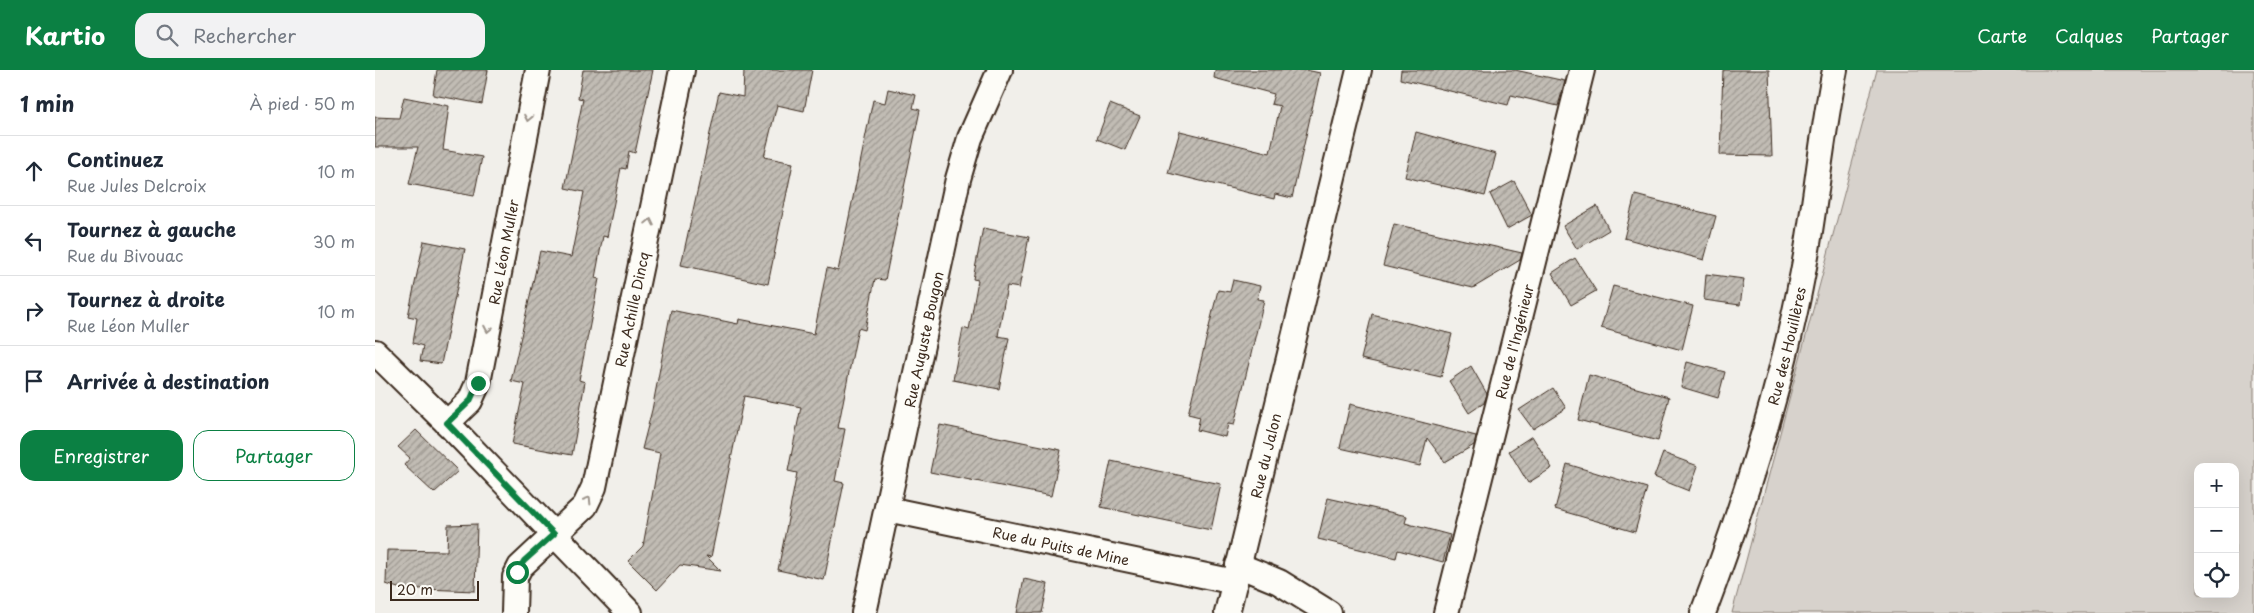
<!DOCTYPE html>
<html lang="fr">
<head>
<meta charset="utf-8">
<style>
  :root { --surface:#fff; --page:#f2f2f3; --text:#1f2937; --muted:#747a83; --line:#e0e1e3; --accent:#0b8043 }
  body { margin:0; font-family:"Playpen Sans",sans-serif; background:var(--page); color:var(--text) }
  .controls { position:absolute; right:15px; bottom:15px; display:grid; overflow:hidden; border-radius:10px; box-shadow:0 5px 20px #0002 }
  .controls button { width:45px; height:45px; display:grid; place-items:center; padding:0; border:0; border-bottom:1px solid var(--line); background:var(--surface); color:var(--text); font:25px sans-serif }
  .scale { position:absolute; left:15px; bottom:12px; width:89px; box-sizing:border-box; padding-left:5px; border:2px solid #3b2a1e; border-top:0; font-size:14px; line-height:18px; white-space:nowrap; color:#3b2a1e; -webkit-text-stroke:4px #fdfcf7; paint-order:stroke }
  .stop { position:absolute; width:15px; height:15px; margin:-11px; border:4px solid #0b8043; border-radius:50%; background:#fff }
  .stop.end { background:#0b8043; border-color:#fff; box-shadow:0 1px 5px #0008 }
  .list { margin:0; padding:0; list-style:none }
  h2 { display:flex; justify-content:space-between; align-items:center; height:65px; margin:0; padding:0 20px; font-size:21px }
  h2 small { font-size:16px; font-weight:400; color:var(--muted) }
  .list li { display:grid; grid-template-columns:32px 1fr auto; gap:15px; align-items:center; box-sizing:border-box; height:70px; padding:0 20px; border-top:1px solid var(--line) }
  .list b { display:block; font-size:19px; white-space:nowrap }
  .list p { margin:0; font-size:16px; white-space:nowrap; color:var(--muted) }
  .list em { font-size:16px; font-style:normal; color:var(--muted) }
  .actions { display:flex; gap:10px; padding:15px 20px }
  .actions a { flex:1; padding:11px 0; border:1px solid var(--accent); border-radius:15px; text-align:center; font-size:18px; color:var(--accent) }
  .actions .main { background:var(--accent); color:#fff }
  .icon { flex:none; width:28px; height:28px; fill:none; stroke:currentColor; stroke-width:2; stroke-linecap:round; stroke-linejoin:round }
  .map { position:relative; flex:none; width:1879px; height:543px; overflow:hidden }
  header { display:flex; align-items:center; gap:30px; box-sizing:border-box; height:70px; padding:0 25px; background:var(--accent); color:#fff }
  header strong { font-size:24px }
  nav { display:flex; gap:28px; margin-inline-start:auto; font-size:18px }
  .search { width:350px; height:45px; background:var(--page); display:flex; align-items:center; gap:12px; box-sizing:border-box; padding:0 18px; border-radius:15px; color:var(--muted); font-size:19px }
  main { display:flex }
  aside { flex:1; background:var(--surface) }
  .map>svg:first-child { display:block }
  .park { fill:#d7d2cc; stroke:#897e75; fill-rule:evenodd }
  .building { fill:url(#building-hatch); stroke:#3b2a1e }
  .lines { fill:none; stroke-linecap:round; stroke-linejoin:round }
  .minor-casing { stroke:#3b2a1e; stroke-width:28 }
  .minor { stroke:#fdfcf7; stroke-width:24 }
  .oneway { stroke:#9c938a }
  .route { stroke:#0b8043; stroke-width:6 }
  .labels { text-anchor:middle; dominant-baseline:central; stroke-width:5; stroke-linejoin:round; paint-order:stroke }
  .street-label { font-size:14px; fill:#3b2a1e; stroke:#fdfcf7 }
</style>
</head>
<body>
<header>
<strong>Kartio</strong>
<div class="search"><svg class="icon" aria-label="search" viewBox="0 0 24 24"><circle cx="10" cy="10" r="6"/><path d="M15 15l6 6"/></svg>Rechercher</div>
<nav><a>Carte</a><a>Calques</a><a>Partager</a></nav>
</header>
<main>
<aside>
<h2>1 min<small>À pied · 50 m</small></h2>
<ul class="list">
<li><svg class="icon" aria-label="ahead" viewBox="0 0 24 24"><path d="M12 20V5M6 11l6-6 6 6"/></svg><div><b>Continuez</b><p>Rue Jules Delcroix</p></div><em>10 m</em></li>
<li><svg class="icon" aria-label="left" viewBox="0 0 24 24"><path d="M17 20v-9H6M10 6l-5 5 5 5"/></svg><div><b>Tournez à gauche</b><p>Rue du Bivouac</p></div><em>30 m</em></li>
<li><svg class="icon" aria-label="right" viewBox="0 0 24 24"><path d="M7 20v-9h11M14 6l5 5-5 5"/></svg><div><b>Tournez à droite</b><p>Rue Léon Muller</p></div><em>10 m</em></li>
<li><svg class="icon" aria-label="arrive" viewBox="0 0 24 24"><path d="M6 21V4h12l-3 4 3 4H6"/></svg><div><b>Arrivée à destination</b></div></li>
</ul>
<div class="actions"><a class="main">Enregistrer</a><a>Partager</a></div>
</aside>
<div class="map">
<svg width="1879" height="543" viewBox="0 0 1879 543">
  <defs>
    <pattern id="building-hatch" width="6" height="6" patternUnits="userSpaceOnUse" patternTransform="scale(1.25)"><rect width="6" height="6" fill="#c1bcb4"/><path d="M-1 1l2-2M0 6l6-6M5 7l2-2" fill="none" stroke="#9e9992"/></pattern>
  </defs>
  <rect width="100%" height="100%" fill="#f1efea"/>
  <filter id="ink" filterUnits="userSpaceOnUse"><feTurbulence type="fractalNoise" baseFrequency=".02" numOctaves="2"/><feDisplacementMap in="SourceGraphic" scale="10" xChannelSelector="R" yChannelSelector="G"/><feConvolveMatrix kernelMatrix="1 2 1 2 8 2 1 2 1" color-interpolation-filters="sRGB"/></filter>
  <g filter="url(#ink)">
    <!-- park -->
    <path class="park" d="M 1502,0 L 1879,0 L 1879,543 L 1357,543 ZM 1823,397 L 1860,397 L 1860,524 L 1823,524 Z"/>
    <!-- building -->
    <path class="building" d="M 62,0 L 113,0 L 107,34 L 58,25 Z
      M 208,0 L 278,0 L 260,83 L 254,81 L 251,99 L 246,98 L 232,167 L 228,166 L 220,208 L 224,209 L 204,310 L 210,312 L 197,385 L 137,374 L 150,314 L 136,311 L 165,181 L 196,187 L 209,122 L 190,118 L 208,29 L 203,28 Z
      M 369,0 L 437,0 L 429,41 L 402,35 L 389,87 L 418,93 L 393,214 L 306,195 L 344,22 L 368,27 Z
      M 840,0 L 931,0 L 945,3 L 917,128 L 900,124 L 899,129 L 793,103 L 805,61 L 895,83 L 905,36 L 896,34 L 899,24 L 839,8 Z
      M 1026,0 L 1140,0 L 1190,11 L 1183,36 L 1136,25 L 1133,35 L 1025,9 Z
      M 1348,0 L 1394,0 L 1397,86 L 1345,85 Z
      M 513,19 L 541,25 L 538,38 L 545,40 L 510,210 L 500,209 L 490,260 L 483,258 L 471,317 L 463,358 L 470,359 L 460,411 L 469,413 L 449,510 L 403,500 L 422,403 L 413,401 L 426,337 L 369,326 L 336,487 L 331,486 L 346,501 L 305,495 L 282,520 L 253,491 L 268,476 L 285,383 L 267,379 L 277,340 L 296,240 L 363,254 L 364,249 L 439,264 L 452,198 L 463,201 L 498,30 L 510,33 Z
      M 29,27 L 74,36 L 68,80 L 107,87 L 99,126 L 34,114 L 43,77 L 0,77 L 0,47 L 24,48 Z
      M 735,34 L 765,46 L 750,80 L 722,69 Z
      M 1041,62 L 1121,84 L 1110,126 L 1030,107 Z
      M 1139,111 L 1157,145 L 1132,159 L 1115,124 Z
      M 1260,125 L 1341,146 L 1329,190 L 1249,168 Z
      M 1222,136 L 1234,160 L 1202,179 L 1188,156 Z
      M 1019,154 L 1147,183 L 1145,190 L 1098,218 L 1008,196 Z
      M 608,158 L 654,167 L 644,218 L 632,216 L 623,266 L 634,268 L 624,319 L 578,310 L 588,258 L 594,260 L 603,210 L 598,209 Z
      M 49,171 L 90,179 L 66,294 L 45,291 L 48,276 L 38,273 L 42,248 L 33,246 Z
      M 1200,188 L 1221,221 L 1196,235 L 1177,203 Z
      M 1331,204 L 1369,209 L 1365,235 L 1329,230 Z
      M 858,210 L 885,216 L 882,229 L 889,230 L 859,355 L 853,354 L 850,367 L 822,360 L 825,347 L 813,344 L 843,220 L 855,222 Z
      M 1238,216 L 1318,236 L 1307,280 L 1226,258 Z
      M 997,244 L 1077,264 L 1066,307 L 986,289 Z
      M 1312,292 L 1350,302 L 1343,328 L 1306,317 Z
      M 1096,296 L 1112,324 L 1109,333 L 1094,343 L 1074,311 Z
      M 1214,305 L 1294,327 L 1283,371 L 1203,350 Z
      M 1178,318 L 1191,338 L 1158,359 L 1144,340 Z
      M 975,334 L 1101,366 L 1099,375 L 1070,392 L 1052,368 L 1045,396 L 965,378 Z
      M 565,355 L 686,380 L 676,426 L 555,402 Z
      M 41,360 L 83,401 L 59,423 L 29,395 L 35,388 L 23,377 Z
      M 1157,366 L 1177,398 L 1153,413 L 1134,381 Z
      M 1288,383 L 1323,396 L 1314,421 L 1279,407 Z
      M 736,391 L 846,414 L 836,460 L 726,437 Z
      M 1192,394 L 1272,418 L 1260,462 L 1180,439 Z
      M 953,428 L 1032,446 L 1030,453 L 1075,465 L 1068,492 L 1023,480 L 1021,488 L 943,469 Z
      M 102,454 L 100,521 L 23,518 L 11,514 L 12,480 L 72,481 L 73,455 Z
      M 649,509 L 673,514 L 667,543 L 642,543 Z"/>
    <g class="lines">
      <defs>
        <g id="minor">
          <path d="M 0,282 L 72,353 L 255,543"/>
          <path id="s1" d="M 72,353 L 95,331 L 103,313 L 163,0"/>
          <path id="s2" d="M 512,439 L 860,512"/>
          <path d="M 863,495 L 904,512 L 954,543"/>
          <path id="s3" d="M 139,543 L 140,507 L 145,497 L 210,436 L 219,417 L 307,0"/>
          <path id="s4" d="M 489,543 L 583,109 L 595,68 L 625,0"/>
          <path id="s5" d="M 852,543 L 984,0"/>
          <path id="s6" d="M 1071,543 L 1207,0"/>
          <path id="s7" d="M 1328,543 C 1370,432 1406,319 1428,202 C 1441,135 1446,67 1460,0"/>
        </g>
      </defs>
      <!-- minor casing -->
      <use href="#minor" class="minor-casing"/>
      <!-- minor -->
      <use href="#minor" class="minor"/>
    </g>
    <!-- one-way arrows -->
    <defs><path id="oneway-chevron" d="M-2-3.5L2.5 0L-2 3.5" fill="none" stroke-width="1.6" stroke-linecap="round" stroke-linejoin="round" transform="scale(1.25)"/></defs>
    <g class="oneway">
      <use href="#oneway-chevron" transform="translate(153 48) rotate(101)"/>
      <use href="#oneway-chevron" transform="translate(275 152) rotate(-78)"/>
      <use href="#oneway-chevron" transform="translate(113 259) rotate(101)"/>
      <use href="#oneway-chevron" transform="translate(213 430) rotate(-58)"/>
    </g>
  </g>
  <g class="lines" filter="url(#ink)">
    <!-- route -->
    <path class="route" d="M 103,313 L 95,331 L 72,353 L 179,464 L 149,491 L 142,502"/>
  </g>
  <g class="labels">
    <!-- street labels -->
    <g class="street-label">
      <text stroke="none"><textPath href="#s1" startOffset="185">Rue Léon Muller</textPath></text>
      <text stroke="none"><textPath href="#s3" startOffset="339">Rue Achille Dincq</textPath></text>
      <text stroke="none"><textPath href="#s4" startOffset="280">Rue Auguste Bougon</textPath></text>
      <text stroke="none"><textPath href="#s6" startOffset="280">Rue de l'Ingénieur</textPath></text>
      <text stroke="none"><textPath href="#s7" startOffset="280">Rue des Houillères</textPath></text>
      <text stroke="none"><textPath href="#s5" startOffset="162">Rue du Jalon</textPath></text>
      <text stroke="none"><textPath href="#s2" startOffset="178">Rue du Puits de Mine</textPath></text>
    </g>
  </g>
</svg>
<div class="controls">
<button>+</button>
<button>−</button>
<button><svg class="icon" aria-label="locate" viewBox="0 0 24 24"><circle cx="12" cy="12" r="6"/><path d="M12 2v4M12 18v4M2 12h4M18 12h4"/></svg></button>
</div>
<div class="scale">20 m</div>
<div class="stop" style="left:142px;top:502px"></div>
<div class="stop end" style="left:103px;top:313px"></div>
</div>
</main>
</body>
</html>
